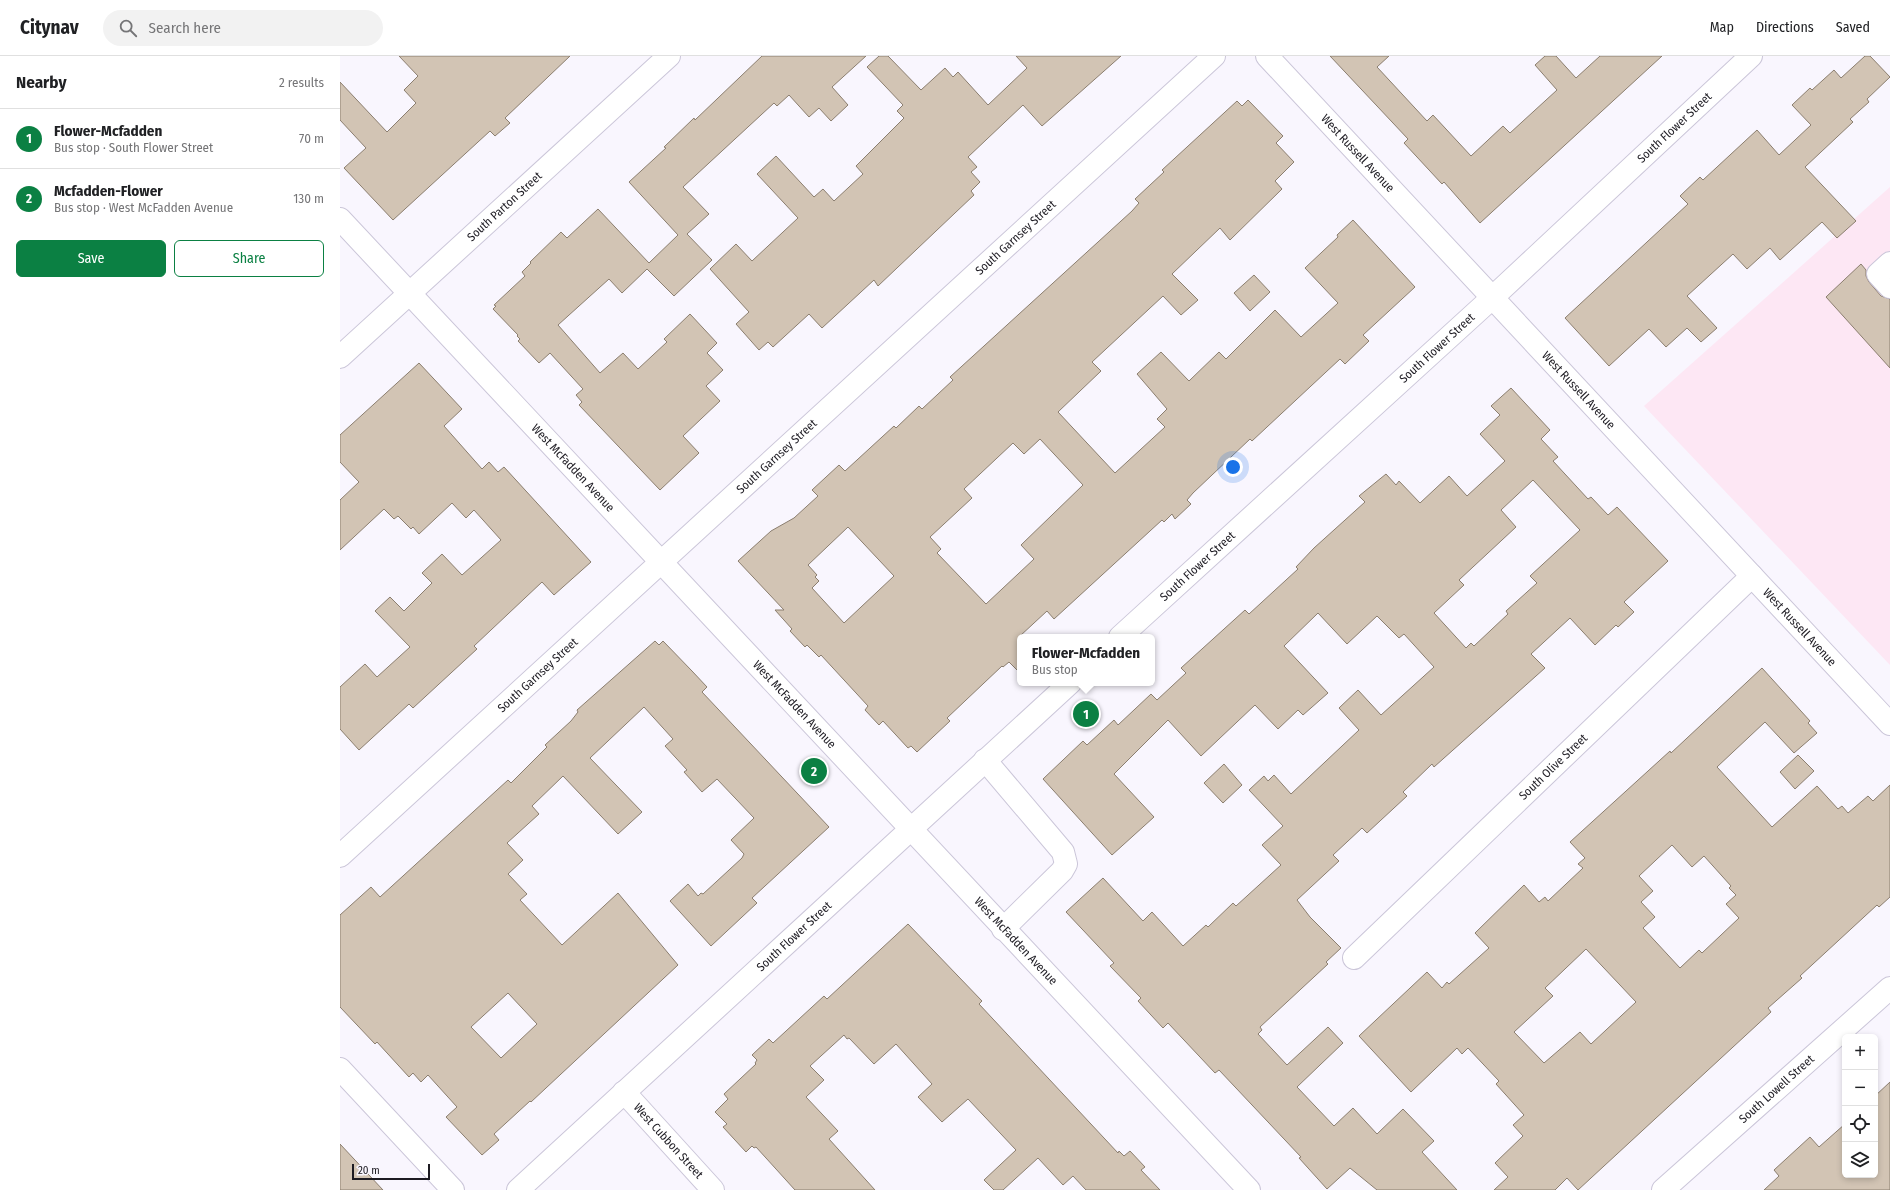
<!DOCTYPE html>
<html lang="en">
<head>
<meta charset="utf-8">
<style>
  :root { --surface:#fff; --page:#f2f2f2; --text:#202124; --muted:#757577; --line:#e0e0e0; --accent:#0b8043 }
  body { margin:0; font-family:"Fira Sans Condensed",sans-serif; background:var(--page); color:var(--text) }
  .controls { position:absolute; right:12px; bottom:12px; display:grid; overflow:hidden; border-radius:6px; box-shadow:0 2px 6px #0003 }
  .controls button { width:36px; height:36px; display:grid; place-items:center; padding:0; border:0; border-bottom:1px solid var(--line); background:var(--surface); color:var(--text); font:20px sans-serif }
  .scale { position:absolute; left:12px; bottom:10px; width:78px; box-sizing:border-box; padding-left:4px; border:2px solid #1d1b22; border-top:0; font-size:11px; line-height:14px; white-space:nowrap; color:#1d1b22; -webkit-text-stroke:3px #f9f6fe; paint-order:stroke }
  .you { position:absolute; left:893px; top:411px; width:14px; height:14px; margin:-10px; border:3px solid #fff; border-radius:50%; background:#1a73e8; box-shadow:0 0 0 6px #1a73e833 }
  .badge { display:grid; place-items:center; width:26px; height:26px; border-radius:50%; background:var(--accent); color:#fff; font-size:13px; font-weight:700 }
  .pin { position:absolute; translate:-50% -50%; border:2px solid #fff; box-shadow:0 1px 4px #0006 }
  .popup { position:absolute; left:677px; top:578px; width:138px; height:52px; box-sizing:border-box; display:grid; place-content:center; border-radius:6px; background:var(--surface); filter:drop-shadow(0 1px 3px #0005); font-size:13px; white-space:nowrap; color:var(--muted) }
  .popup b { font-size:15px; color:var(--text) }
  .popup::after { content:''; position:absolute; left:50%; top:100%; margin-left:-8px; border:8px solid transparent; border-top-color:var(--surface) }
  .list { margin:0; padding:0; list-style:none }
  h2 { display:flex; justify-content:space-between; align-items:center; height:52px; margin:0; padding:0 16px; font-size:17px }
  h2 small { font-size:13px; font-weight:400; color:var(--muted) }
  .list li { display:grid; grid-template-columns:26px 1fr auto; gap:12px; align-items:center; box-sizing:border-box; height:60px; padding:0 16px; border-top:1px solid var(--line) }
  .list b { display:block; font-size:15px; white-space:nowrap }
  .list p { margin:0; font-size:13px; white-space:nowrap; color:var(--muted) }
  .list em { font-size:13px; font-style:normal; color:var(--muted) }
  .actions { display:flex; gap:8px; padding:12px 16px }
  .actions a { flex:1; padding:9px 0; border:1px solid var(--accent); border-radius:6px; text-align:center; font-size:14px; color:var(--accent) }
  .actions .main { background:var(--accent); color:#fff }
  .icon { flex:none; width:22px; height:22px; fill:none; stroke:currentColor; stroke-width:2; stroke-linecap:round; stroke-linejoin:round }
  .map { position:relative; flex:none; width:1550px; height:1134px; overflow:hidden }
  header { display:flex; align-items:center; gap:24px; box-sizing:border-box; height:56px; padding:0 20px; background:var(--surface); border-bottom:1px solid var(--line) }
  header strong { font-size:19px }
  nav { display:flex; gap:22px; margin-inline-start:auto; font-size:14px }
  .search { width:280px; height:36px; background:var(--page); display:flex; align-items:center; gap:10px; box-sizing:border-box; padding:0 14px; border-radius:22px; color:var(--muted); font-size:15px }
  main { display:flex }
  aside { flex:1; background:var(--surface) }
  .map>svg:first-child { display:block }
  .education { fill:#fde7f4 }
  .building { fill:#d2c4b4; stroke:#8b7e6f; fill-rule:evenodd }
  .lines { fill:none; stroke-linecap:round; stroke-linejoin:round }
  .minor-casing { stroke:#cbc6d9; stroke-width:24 }
  .minor { stroke:#fff; stroke-width:22 }
  .labels { text-anchor:middle; dominant-baseline:central; stroke-width:4; stroke-linejoin:round; paint-order:stroke }
  .street-label { font-size:12px; fill:#1d1b22; stroke:#f9f6fe }
</style>
</head>
<body>
<header>
<strong>Citynav</strong>
<div class="search"><svg class="icon" aria-label="search" viewBox="0 0 24 24"><circle cx="10" cy="10" r="6"/><path d="M15 15l6 6"/></svg>Search here</div>
<nav><a>Map</a><a>Directions</a><a>Saved</a></nav>
</header>
<main>
<aside>
<h2>Nearby<small>2 results</small></h2>
<ul class="list">
<li><span class="badge">1</span><div><b>Flower-Mcfadden</b><p>Bus stop · South Flower Street</p></div><em>70 m</em></li>
<li><span class="badge">2</span><div><b>Mcfadden-Flower</b><p>Bus stop · West McFadden Avenue</p></div><em>130 m</em></li>
</ul>
<div class="actions"><a class="main">Save</a><a>Share</a></div>
</aside>
<div class="map">
<svg width="1550" height="1134" viewBox="0 0 1550 1134">
  <rect width="100%" height="100%" fill="#f9f6fe"/>
  <!-- education -->
  <path class="education" d="M 1550,131 L 1550,609 L 1304,350 Z"/>
  <!-- building -->
  <path class="building" d="M 59,0 L 230,0 L 165,62 L 170,67 L 155,80 L 150,75 L 53,164 L 4,112 L 26,92 L 0,64 L 0,26 L 47,76 L 76,47 L 64,34 L 78,20 Z
    M 422,0 L 526,0 L 492,31 L 508,49 L 491,65 L 479,52 L 469,61 L 449,39 L 437,50 L 434,47 L 343,131 L 369,158 L 347,178 L 372,204 L 334,240 L 307,213 L 282,237 L 269,223 L 218,269 L 260,317 L 283,297 L 298,313 L 327,286 L 324,283 L 350,258 L 377,287 L 367,297 L 383,314 L 366,330 L 380,345 L 343,380 L 359,397 L 320,434 L 239,349 L 242,346 L 236,339 L 243,333 L 210,297 L 199,307 L 178,285 L 180,283 L 177,280 L 178,279 L 153,253 L 156,250 L 154,249 L 185,220 L 182,216 L 191,207 L 190,206 L 221,176 L 227,182 L 258,153 L 309,207 L 338,179 L 289,126 L 326,92 L 324,91 L 354,62 L 355,64 Z
    M 539,0 L 548,0 L 581,34 L 605,12 L 613,21 L 618,16 L 648,49 L 687,12 L 676,0 L 781,0 L 702,70 L 683,49 L 628,101 L 637,111 L 631,116 L 640,126 L 631,135 L 634,139 L 538,230 L 534,224 L 482,272 L 469,258 L 433,291 L 428,286 L 419,294 L 396,268 L 409,256 L 370,213 L 396,188 L 412,205 L 458,162 L 417,118 L 436,100 L 474,141 L 483,133 L 494,145 L 523,118 L 516,110 L 564,62 L 557,55 L 563,49 L 527,11 Z
    M 990,0 L 1049,0 L 1037,11 L 1087,65 L 1093,59 L 1131,100 L 1163,70 L 1170,77 L 1217,34 L 1195,9 L 1205,0 L 1216,0 L 1236,22 L 1260,0 L 1322,0 L 1140,167 L 1104,126 L 1102,128 L 1064,87 L 1068,83 Z
    M 1525,0 L 1530,0 L 1550,21 L 1527,43 L 1529,46 L 1510,63 L 1513,66 L 1465,111 L 1516,165 L 1497,182 L 1482,166 L 1440,204 L 1430,192 L 1407,213 L 1393,198 L 1347,240 L 1377,272 L 1361,286 L 1347,272 L 1326,291 L 1309,273 L 1269,310 L 1225,262 L 1348,148 L 1340,140 L 1360,121 L 1363,124 L 1417,74 L 1439,99 L 1471,69 L 1452,49 L 1470,32 L 1472,34 L 1494,14 L 1501,22 Z
    M 908,44 L 943,80 L 936,87 L 954,106 L 935,125 L 942,133 L 890,184 L 880,172 L 832,218 L 858,244 L 841,259 L 823,240 L 752,306 L 761,315 L 718,356 L 775,417 L 825,371 L 817,363 L 827,353 L 797,318 L 821,296 L 849,325 L 879,296 L 886,303 L 935,254 L 961,281 L 998,247 L 965,212 L 998,181 L 997,179 L 1013,164 L 1075,231 L 1023,279 L 1029,285 L 1005,308 L 1000,303 L 912,385 L 910,383 L 853,437 L 847,444 L 851,448 L 835,463 L 832,458 L 824,466 L 822,464 L 714,563 L 707,555 L 680,580 L 680,617 L 669,606 L 663,611 L 662,610 L 607,662 L 610,665 L 577,696 L 571,690 L 568,692 L 543,665 L 539,669 L 525,654 L 528,650 L 481,599 L 479,601 L 467,589 L 465,591 L 450,575 L 452,573 L 435,554 L 444,554 L 398,505 L 431,475 L 454,462 L 478,440 L 472,434 L 499,409 L 505,415 L 554,370 L 556,372 L 579,350 L 582,353 L 613,324 L 610,321 L 792,155 L 799,147 L 795,143 L 824,116 L 822,114 L 897,45 L 902,50 ZM 700,383 L 743,429 L 681,489 L 694,503 L 646,548 L 597,497 L 601,493 L 590,481 L 632,442 L 624,433 L 673,387 L 684,398 ZM 508,471 L 554,520 L 504,567 L 472,532 L 479,525 L 475,521 L 477,519 L 468,509 Z
    M 1521,208 L 1526,214 L 1526,220 L 1529,226 L 1541,240 L 1550,243 L 1550,312 L 1486,241 Z
    M 914,219 L 930,236 L 910,255 L 894,237 Z
    M 79,307 L 122,353 L 104,370 L 142,413 L 149,406 L 158,416 L 164,411 L 251,506 L 214,539 L 202,526 L 134,590 L 137,593 L 73,652 L 69,648 L 19,694 L 0,673 L 0,631 L 25,608 L 37,621 L 70,591 L 35,555 L 50,541 L 64,555 L 92,527 L 82,517 L 102,498 L 122,519 L 161,484 L 134,454 L 126,462 L 112,447 L 79,478 L 73,471 L 71,473 L 58,460 L 54,463 L 44,453 L 0,494 L 0,444 L 19,426 L 0,406 L 0,379 Z
    M 1171,332 L 1210,374 L 1201,383 L 1218,401 L 1213,405 L 1248,443 L 1251,441 L 1268,459 L 1277,451 L 1328,505 L 1284,546 L 1294,556 L 1278,571 L 1276,569 L 1255,589 L 1230,562 L 1191,598 L 1205,612 L 1094,711 L 1092,708 L 1063,736 L 1067,740 L 1027,777 L 1022,772 L 993,799 L 999,805 L 957,844 L 970,861 L 1001,892 L 986,906 L 988,908 L 920,971 L 922,974 L 918,978 L 947,1009 L 988,971 L 1003,987 L 957,1031 L 994,1070 L 1013,1052 L 1037,1078 L 1063,1053 L 1094,1085 L 1082,1096 L 1117,1134 L 1037,1134 L 1010,1112 L 987,1133 L 959,1102 L 961,1101 L 879,1014 L 875,1017 L 828,967 L 823,972 L 798,945 L 801,942 L 770,910 L 774,907 L 726,856 L 763,822 L 803,865 L 812,856 L 843,890 L 866,869 L 868,871 L 893,847 L 896,850 L 941,809 L 922,789 L 943,770 L 909,734 L 924,720 L 928,725 L 934,719 L 951,738 L 1019,674 L 999,652 L 1018,634 L 1041,659 L 1094,611 L 1064,578 L 1059,582 L 1037,560 L 1007,588 L 978,557 L 944,590 L 988,637 L 963,659 L 958,654 L 938,673 L 915,649 L 861,700 L 828,664 L 774,718 L 814,761 L 772,799 L 703,723 L 743,685 L 747,689 L 774,664 L 778,669 L 811,638 L 817,644 L 846,617 L 841,612 L 905,554 L 909,558 L 958,513 L 956,511 L 974,492 L 1025,446 L 1019,440 L 1046,418 L 1056,429 L 1059,425 L 1080,447 L 1109,420 L 1127,440 L 1165,405 L 1140,378 L 1160,359 L 1151,350 ZM 1193,424 L 1240,474 L 1190,520 L 1197,527 L 1166,555 L 1168,558 L 1134,590 L 1131,587 L 1126,592 L 1094,557 L 1124,529 L 1119,524 L 1176,471 L 1161,454 Z
    M 315,585 L 319,589 L 323,585 L 352,615 L 367,631 L 362,636 L 489,771 L 412,842 L 417,847 L 371,890 L 330,845 L 348,828 L 358,840 L 361,837 L 363,838 L 402,802 L 404,798 L 391,784 L 414,762 L 377,723 L 362,736 L 344,716 L 347,714 L 325,690 L 333,683 L 304,651 L 250,702 L 302,756 L 278,778 L 223,720 L 192,750 L 199,758 L 167,787 L 183,804 L 168,818 L 187,838 L 180,844 L 222,889 L 278,837 L 338,909 L 191,1046 L 190,1045 L 154,1078 L 159,1084 L 142,1099 L 106,1061 L 117,1051 L 88,1019 L 81,1026 L 73,1017 L 69,1021 L 37,986 L 35,988 L 0,951 L 0,859 L 31,831 L 40,841 L 168,724 L 171,727 L 207,691 L 205,689 L 231,665 L 238,656 L 237,654 ZM 168,937 L 197,968 L 161,1002 L 131,971 Z
    M 1422,612 L 1470,665 L 1468,667 L 1477,677 L 1454,697 L 1425,666 L 1377,711 L 1432,771 L 1477,730 L 1498,753 L 1502,750 L 1508,757 L 1528,740 L 1533,745 L 1550,729 L 1550,841 L 1539,851 L 1537,849 L 1460,920 L 1462,922 L 1428,952 L 1431,956 L 1238,1134 L 1227,1122 L 1215,1134 L 1154,1134 L 1168,1121 L 1155,1107 L 1183,1080 L 1173,1069 L 1184,1059 L 1156,1028 L 1159,1025 L 1128,992 L 1122,998 L 1117,992 L 1071,1036 L 1019,980 L 1087,916 L 1102,932 L 1107,926 L 1109,928 L 1149,892 L 1135,877 L 1184,829 L 1199,846 L 1205,841 L 1208,845 L 1243,812 L 1238,808 L 1245,802 L 1230,786 L 1330,695 L 1331,697 ZM 1332,789 L 1352,811 L 1364,800 L 1391,830 L 1389,832 L 1396,839 L 1386,848 L 1399,862 L 1362,897 L 1359,894 L 1340,912 L 1303,872 L 1315,861 L 1301,846 L 1313,835 L 1299,820 ZM 1246,893 L 1296,946 L 1251,988 L 1240,976 L 1204,1007 L 1174,976 L 1213,940 L 1205,932 Z
    M 1458,699 L 1474,715 L 1455,733 L 1440,716 Z
    M 884,708 L 902,729 L 883,747 L 864,727 Z
    M 568,868 L 642,945 L 639,948 L 778,1097 L 779,1095 L 784,1100 L 790,1095 L 805,1111 L 801,1114 L 820,1134 L 746,1134 L 733,1120 L 723,1129 L 698,1102 L 663,1134 L 654,1134 L 644,1124 L 676,1094 L 628,1043 L 602,1066 L 578,1041 L 592,1028 L 556,988 L 534,1008 L 509,982 L 507,983 L 504,979 L 470,1010 L 484,1024 L 466,1041 L 498,1075 L 489,1083 L 535,1134 L 455,1134 L 416,1091 L 414,1092 L 412,1090 L 406,1096 L 383,1071 L 387,1068 L 375,1056 L 388,1043 L 384,1038 L 416,1008 L 415,1007 L 417,1004 L 412,999 L 429,983 L 433,987 L 484,940 L 487,943 Z
    M 1550,1026 L 1550,1134 L 1424,1134 L 1439,1120 L 1434,1114 L 1470,1081 L 1479,1091 L 1505,1068 L 1505,1119 L 1535,1119 L 1535,1040 Z
    M 0,1088 L 43,1134 L 0,1134 Z"/>
  <g class="lines">
    <defs>
      <g id="minor">
        <path id="s1" d="M 927,0 L 1550,668"/>
        <path id="s2" d="M 0,163 L 909,1134"/>
        <path d="M 1550,207 L 1538,218 L 1550,231"/>
        <path id="s3" d="M 0,301 L 329,0"/>
        <path id="s4" d="M 780,581 L 1152,242 L 1411,0"/>
        <path d="M 645,704 L 723,796 L 726,808 L 722,815 L 663,873"/>
        <path id="s5" d="M 0,800 L 874,0"/>
        <path id="s6" d="M 1014,902 L 1412,520"/>
        <path d="M 0,1013 L 113,1134"/>
        <path id="s7" d="M 284,1036 L 373,1134"/>
        <path id="s8" d="M 178,1134 L 730,627"/>
        <path id="s9" d="M 1323,1134 L 1550,932"/>
      </g>
    </defs>
    <!-- minor casing -->
    <use href="#minor" class="minor-casing"/>
    <!-- minor -->
    <use href="#minor" class="minor"/>
  </g>
  <g class="labels">
    <!-- street labels -->
    <g class="street-label">
      <text stroke="none"><textPath href="#s4" startOffset="753">South Flower Street</textPath></text>
      <text stroke="none"><textPath href="#s1" startOffset="133">West Russell Avenue</textPath></text>
      <text stroke="none"><textPath href="#s3" startOffset="223">South Parton Street</textPath></text>
      <text stroke="none"><textPath href="#s5" startOffset="916">South Garnsey Street</textPath></text>
      <text stroke="none"><textPath href="#s4" startOffset="429">South Flower Street</textPath></text>
      <text stroke="none"><textPath href="#s1" startOffset="457">West Russell Avenue</textPath></text>
      <text stroke="none"><textPath href="#s5" startOffset="592">South Garnsey Street</textPath></text>
      <text stroke="none"><textPath href="#s2" startOffset="341">West McFadden Avenue</textPath></text>
      <text stroke="none"><textPath href="#s4" startOffset="105">South Flower Street</textPath></text>
      <text stroke="none"><textPath href="#s1" startOffset="781">West Russell Avenue</textPath></text>
      <text stroke="none"><textPath href="#s5" startOffset="268">South Garnsey Street</textPath></text>
      <text stroke="none"><textPath href="#s2" startOffset="665">West McFadden Avenue</textPath></text>
      <text stroke="none"><textPath href="#s6" startOffset="276">South Olive Street</textPath></text>
      <text stroke="none"><textPath href="#s8" startOffset="375">South Flower Street</textPath></text>
      <text stroke="none"><textPath href="#s2" startOffset="989">West McFadden Avenue</textPath></text>
      <text stroke="none"><textPath href="#s9" startOffset="152">South Lowell Street</textPath></text>
      <text stroke="none"><textPath href="#s7" startOffset="66">West Cubbon Street</textPath></text>
    </g>
  </g>
</svg>
<div class="controls">
<button>+</button>
<button>−</button>
<button><svg class="icon" aria-label="locate" viewBox="0 0 24 24"><circle cx="12" cy="12" r="6"/><path d="M12 2v4M12 18v4M2 12h4M18 12h4"/></svg></button>
<button><svg class="icon" aria-label="layers" viewBox="0 0 24 24"><path d="M12 4l9 5-9 5-9-5zM3 14l9 5 9-5"/></svg></button>
</div>
<div class="scale">20 m</div>
<div class="you"></div>
<div class="pin badge" style="left:746px;top:658px">1</div>
<div class="popup"><b>Flower-Mcfadden</b>Bus stop</div>
<div class="pin badge" style="left:474px;top:715px">2</div>
</div>
</main>
</body>
</html>
